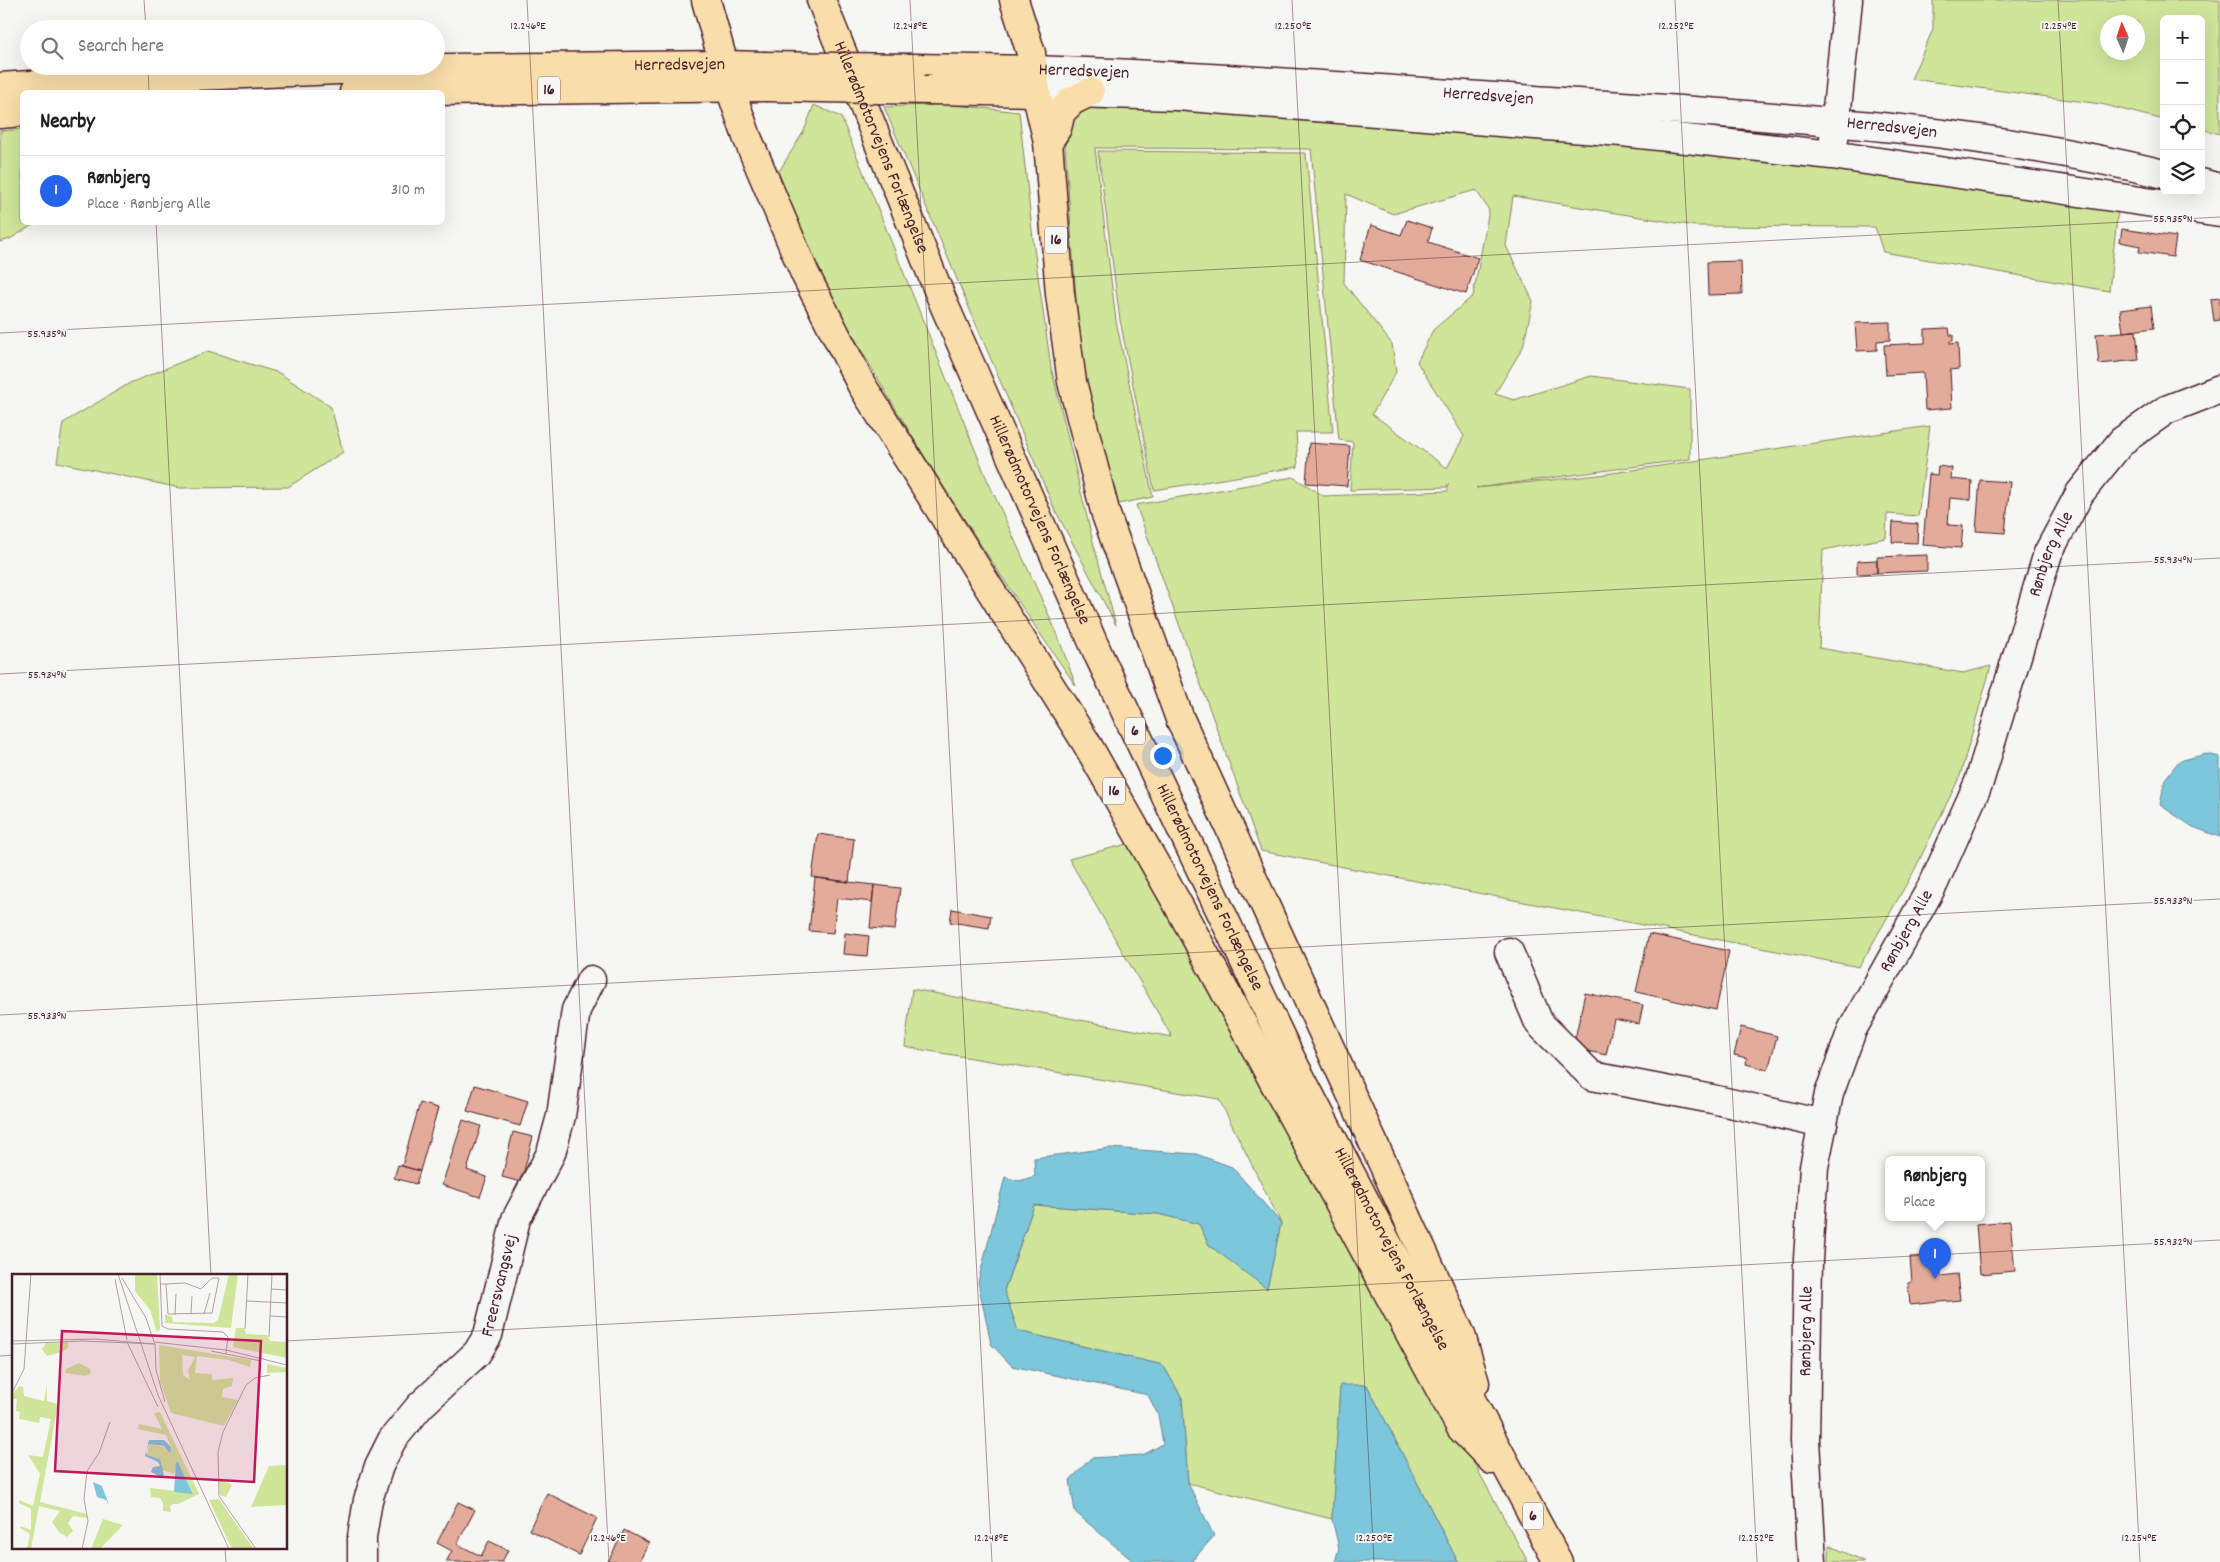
<!DOCTYPE html>
<html lang="en">
<head>
<meta charset="utf-8">
<style>
  :root { --surface:#fff; --page:#f6f6f6; --text:#222; --muted:#767676; --line:#e0e0e0; --accent:#2563eb }
  body { margin:0; font-family:Dekko,sans-serif; background:var(--page); color:var(--text) }
  .controls { position:absolute; right:15px; top:15px; display:grid; overflow:hidden; border-radius:8px; box-shadow:0 5px 20px #0002 }
  .controls button { width:45px; height:45px; display:grid; place-items:center; padding:0; border:0; border-bottom:1px solid var(--line); background:var(--surface); color:var(--text); font:25px sans-serif }
  .compass { position:absolute; left:2100px; top:15px; width:45px; height:45px; border-radius:50%; background:var(--surface); box-shadow:0 5px 20px #0002; rotate:357deg }
  .you { position:absolute; left:1162px; top:755px; width:18px; height:18px; margin:-12px; border:4px solid #fff; border-radius:50%; background:#1a73e8; box-shadow:0 0 0 8px #1a73e833 }
  .badge { display:grid; place-items:center; width:32px; height:32px; border-radius:50%; background:var(--accent); color:#fff; font-size:16px; font-weight:700 }
  .pin { position:absolute; translate:-50% -41px; filter:drop-shadow(0 1px 2px #0008) }
  .pin::after { content:''; position:absolute; top:26px; width:18px; height:15px; background:inherit; clip-path:polygon(0 0,100% 0,50% 100%) }
  .popup { position:absolute; left:1885px; top:1156px; width:100px; height:65px; box-sizing:border-box; display:grid; place-content:center; border-radius:8px; background:var(--surface); filter:drop-shadow(0 1px 4px #0005); font-size:16px; white-space:nowrap; color:var(--muted) }
  .popup b { font-size:19px; color:var(--text) }
  .popup::after { content:''; position:absolute; left:50%; top:100%; margin-left:-10px; border:10px solid transparent; border-top-color:var(--surface) }
  .list { margin:0; padding:0; list-style:none }
  h2 { display:flex; justify-content:space-between; align-items:center; height:65px; margin:0; padding:0 20px; font-size:21px }
  h2 small { font-size:16px; font-weight:400; color:var(--muted) }
  .list li { display:grid; grid-template-columns:32px 1fr auto; gap:15px; align-items:center; box-sizing:border-box; height:70px; padding:0 20px; border-top:1px solid var(--line) }
  .list b { display:block; font-size:19px; white-space:nowrap }
  .list p { margin:0; font-size:16px; white-space:nowrap; color:var(--muted) }
  .list em { font-size:16px; font-style:normal; color:var(--muted) }
  .icon { flex:none; width:28px; height:28px; fill:none; stroke:currentColor; stroke-width:2; stroke-linecap:round; stroke-linejoin:round }
  .map { position:relative; flex:none; width:2220px; height:1562px; overflow:hidden }
  .search { position:absolute; background:var(--surface); box-shadow:0 5px 20px #0002; left:20px; top:20px; width:425px; height:55px; display:flex; align-items:center; gap:12px; box-sizing:border-box; padding:0 18px; border-radius:28px; color:var(--muted); font-size:19px }
  .panel { position:absolute; background:var(--surface); box-shadow:0 5px 20px #0002; left:20px; top:90px; width:425px; height:135px; border-radius:8px }
  .map>svg:first-child { display:block }
  .green { fill:#cfe59a; stroke:#8c8262; fill-rule:evenodd }
  .water { fill:#7cc7dc; stroke:#688495 }
  .building { fill:#e3ab9a; stroke:#4a1f2b }
  .lines { fill:none; stroke-linecap:round; stroke-linejoin:round }
  .minor-casing { stroke:#4a1f2b; stroke-width:31 }
  .major-casing { stroke:#4a1f2b; stroke-width:31 }
  .highway-casing { stroke:#4a1f2b; stroke-width:31 }
  .minor { stroke:#f6f6f2; stroke-width:28 }
  .major { stroke:#f9ddab; stroke-width:28 }
  .highway { stroke:#f9ddab; stroke-width:28 }
  .major-bridge-casing { stroke:#4a1f2b; stroke-width:31; stroke-linecap:butt }
  .major-bridge { stroke:#f9ddab; stroke-width:28 }
  .ticks { fill:none; stroke:#4a1f2b; stroke-width:1; stroke-opacity:0.45 }
  .labels { text-anchor:middle; dominant-baseline:central; stroke-width:4; stroke-linejoin:round; paint-order:stroke }
  .shield { fill:#f6f6f2; stroke:#7e6067; stroke-width:1 }
  .shield-label { font-size:16px; font-weight:bold; fill:#4a1f2b }
  .street-label { font-size:18px; fill:#4a1f2b; stroke:#f6f6f2 }
  .inset-road { fill:none; stroke:#b1a0a2; stroke-width:1 }
  .view { fill:#c2185b; fill-opacity:0.15; stroke:#c2185b; stroke-width:2.5 }
  .inset-edge { fill:none; stroke:#4a1f2b; stroke-width:2.5 }
  .ticks-label { font-size:12px; text-anchor:middle; fill:#4a1f2b; stroke:#f6f6f2; stroke-width:4; stroke-linejoin:round; paint-order:stroke }
</style>
</head>
<body>
<div class="map">
<svg width="2220" height="1562" viewBox="0 0 2220 1562">
  <rect width="100%" height="100%" fill="#f6f6f2"/>
  <filter id="ink" filterUnits="userSpaceOnUse"><feTurbulence type="fractalNoise" baseFrequency=".02" numOctaves="2"/><feDisplacementMap in="SourceGraphic" scale="10" xChannelSelector="R" yChannelSelector="G"/><feConvolveMatrix kernelMatrix="1 2 1 2 8 2 1 2 1" color-interpolation-filters="sRGB"/></filter>
  <g filter="url(#ink)">
    <!-- green -->
    <path class="green" d="M 1933,0 L 2220,0 L 2220,134 L 2201,129 L 2201,19 L 2164,19 L 2164,120 L 2101,104 L 1911,79 L 1933,29 ZM 2138,22 L 2138,52 L 2108,52 L 2108,22 Z
      M 946,104 L 1019,112 L 1034,248 L 1051,367 L 1093,542 L 1116,625 L 1054,508 L 884,107 Z
      M 1091,104 L 1325,113 L 1879,172 L 2118,209 L 2109,291 L 1883,252 L 1875,227 L 1695,226 L 1513,196 L 1506,246 L 1533,301 L 1523,347 L 1495,394 L 1514,400 L 1591,376 L 1690,389 L 1690,459 L 1476,488 L 1599,475 L 1930,426 L 1918,516 L 1887,514 L 1886,538 L 1823,550 L 1819,648 L 1963,673 L 1991,666 L 1960,776 L 1914,871 L 1859,967 L 1261,851 L 1136,505 L 1293,477 L 1324,496 L 1448,491 L 1448,484 L 1447,487 L 1350,490 L 1353,442 L 1339,440 L 1311,149 L 1095,148 L 1116,321 L 1153,497 L 1113,505 L 1080,354 L 1065,146 L 1070,123 L 1076,111 ZM 1476,190 L 1489,210 L 1473,296 L 1433,330 L 1417,362 L 1464,436 L 1447,468 L 1372,414 L 1396,372 L 1392,344 L 1344,283 L 1346,194 L 1393,214 Z
      M 814,105 L 841,117 L 986,477 L 1056,631 L 1076,686 C 990,562 907,435 834,301 C 813,262 796,214 778,173 L 804,131 Z
      M 22,129 L 22,222 L 36,223 L 10,239 L 0,242 L 0,131 Z
      M 1098,151 L 1306,153 L 1333,432 L 1296,432 L 1298,467 L 1154,490 L 1120,320 Z
      M 208,351 L 279,373 L 331,407 L 343,452 L 288,487 L 180,488 L 57,462 L 63,423 L 130,383 Z
      M 1135,842 L 1528,1562 L 1458,1562 L 1367,1385 L 1340,1386 L 1332,1519 L 1188,1483 L 1182,1398 L 1163,1365 L 1018,1331 L 1004,1291 L 1034,1205 L 1158,1214 L 1199,1224 L 1209,1245 L 1267,1288 L 1281,1223 L 1219,1099 L 905,1047 L 912,989 L 1172,1037 L 1069,859 Z
      M 1829,1545 L 1865,1562 L 1829,1562 Z"/>
    <!-- water -->
    <path class="water" d="M 2206,754 L 2220,757 L 2220,837 L 2193,827 L 2160,805 L 2165,779 L 2179,761 Z
      M 1110,1148 L 1196,1154 L 1232,1167 L 1281,1223 L 1267,1289 L 1209,1245 L 1199,1224 L 1158,1214 L 1034,1205 L 1004,1290 L 1018,1331 L 1163,1365 L 1182,1398 L 1188,1483 L 1214,1536 L 1191,1562 L 1134,1562 L 1075,1512 L 1070,1480 L 1091,1458 L 1143,1455 L 1163,1444 L 1158,1415 L 1148,1395 L 1012,1366 L 991,1344 L 978,1282 L 1005,1177 L 1019,1181 L 1035,1176 L 1034,1158 Z
      M 1340,1385 L 1367,1385 L 1458,1562 L 1335,1562 L 1339,1548 L 1332,1519 Z"/>
    <!-- building -->
    <path class="building" d="M 1407,220 L 1432,228 L 1428,242 L 1478,258 L 1466,294 L 1360,260 L 1371,225 L 1401,235 Z
      M 2122,229 L 2176,237 L 2173,257 L 2139,252 L 2140,246 L 2120,242 Z
      M 1741,261 L 1742,294 L 1708,295 L 1707,262 Z
      M 2220,298 L 2220,320 L 2214,321 L 2211,299 Z
      M 2151,306 L 2154,328 L 2123,332 L 2120,310 Z
      M 1890,322 L 1890,340 L 1877,341 L 1877,350 L 1857,351 L 1855,323 Z
      M 1949,328 L 1950,335 L 1953,335 L 1953,341 L 1950,341 L 1950,344 L 1958,343 L 1959,369 L 1950,370 L 1952,408 L 1925,410 L 1923,373 L 1886,375 L 1884,345 L 1925,343 L 1925,329 Z
      M 2136,331 L 2139,360 L 2099,364 L 2096,334 Z
      M 1309,443 L 1350,446 L 1347,486 L 1306,483 Z
      M 1938,466 L 1952,468 L 1951,479 L 1972,481 L 1971,500 L 1950,498 L 1948,525 L 1963,526 L 1961,548 L 1923,545 L 1929,474 L 1937,475 Z
      M 1980,480 L 2010,482 L 2005,533 L 1976,531 Z
      M 1893,522 L 1918,524 L 1917,543 L 1892,542 Z
      M 1927,555 L 1927,571 L 1877,573 L 1877,557 Z
      M 1877,560 L 1877,573 L 1857,574 L 1857,561 Z
      M 818,834 L 854,839 L 849,882 L 812,877 Z
      M 815,878 L 874,885 L 872,902 L 837,898 L 833,933 L 809,931 Z
      M 874,885 L 900,888 L 895,930 L 870,928 Z
      M 952,909 L 991,916 L 989,928 L 950,922 Z
      M 845,933 L 869,936 L 867,956 L 843,954 Z
      M 1649,934 L 1729,951 L 1716,1010 L 1636,992 Z
      M 1585,993 L 1643,1005 L 1639,1024 L 1614,1019 L 1606,1055 L 1573,1048 Z
      M 1741,1027 L 1777,1036 L 1768,1070 L 1746,1064 L 1747,1058 L 1734,1055 Z
      M 475,1085 L 528,1101 L 520,1126 L 467,1111 Z
      M 420,1103 L 438,1108 L 420,1171 L 402,1166 Z
      M 463,1120 L 481,1126 L 467,1170 L 487,1177 L 480,1197 L 442,1185 Z
      M 513,1132 L 533,1137 L 521,1182 L 502,1177 Z
      M 398,1165 L 420,1171 L 416,1184 L 394,1178 Z
      M 2010,1221 L 2015,1271 L 1980,1274 L 1976,1224 Z
      M 1939,1255 L 1941,1276 L 1957,1274 L 1960,1300 L 1910,1305 L 1908,1283 L 1912,1282 L 1910,1257 Z
      M 547,1493 L 597,1518 L 579,1555 L 529,1530 Z
      M 458,1502 L 475,1510 L 457,1544 L 481,1556 L 489,1541 L 508,1550 L 502,1562 L 446,1562 L 452,1551 L 437,1543 Z
      M 624,1530 L 649,1543 L 639,1562 L 608,1562 Z"/>
    <g class="lines">
      <defs>
        <g id="minor">
          <path id="s1" d="M 1033,70 C 1220,76 1406,91 1592,104 C 1783,117 1977,128 2164,174"/>
          <path d="M 1036,92 L 1177,96 L 1622,132 L 1832,155 L 2220,213"/>
          <path d="M 1834,139 L 1848,0"/>
          <path d="M 2201,183 L 2220,188"/>
          <path d="M 1509,952 L 1539,1023 L 1592,1076 L 1712,1099 L 1823,1124"/>
          <path id="s2" d="M 362,1562 L 362,1537 L 368,1500 L 379,1466 L 392,1440 L 420,1406 L 477,1353 L 488,1335 L 516,1219 L 551,1153 L 561,1116 L 576,1010 L 591,980"/>
          <path id="s3" d="M 1812,1562 L 1805,1440 L 1808,1259 L 1814,1167 L 1829,1094 L 1852,1030 L 1934,883 L 1979,782 L 2048,553 L 2080,493 L 2122,441 L 2166,410 L 2220,389"/>
        </g>
        <g id="major">
          <path d="M 912,68 L 1033,70 L 1036,92 L 931,90"/>
          <path id="s4" d="M 0,87 L 121,79 L 363,69 L 724,65 L 763,66"/>
          <path d="M 354,92 L 766,87"/>
          <path d="M 0,114 L 22,112"/>
        </g>
        <g id="highway">
          <path d="M 706,0 L 724,65"/>
          <path id="s5" d="M 821,0 L 945,307 L 1099,656 L 1292,1061 L 1378,1226 L 1558,1562"/>
          <path d="M 1014,0 L 1031,53 L 1033,70"/>
          <path d="M 730,88 L 747,137 L 805,274 L 861,384 L 1087,744 L 1176,901 L 1461,1428 L 1492,1460"/>
          <path d="M 1036,92 L 1048,142 L 1060,294 L 1072,382 L 1106,515 L 1180,719 L 1461,1335 L 1475,1383"/>
          <path d="M 1048,142 L 1057,128 L 1061,112 L 1072,101 L 1090,92"/>
        </g>
      </defs>
      <!-- minor casing -->
      <use href="#minor" class="minor-casing"/>
      <!-- major casing -->
      <use href="#major" class="major-casing"/>
      <!-- highway casing -->
      <use href="#highway" class="highway-casing"/>
      <!-- minor -->
      <use href="#minor" class="minor"/>
      <!-- major -->
      <use href="#major" class="major"/>
      <!-- highway -->
      <use href="#highway" class="highway"/>
      <defs>
        <path id="major-bridge" d="M 763,66 L 912,68
          M 766,87 L 931,90"/>
      </defs>
      <!-- major-bridge casing -->
      <use href="#major-bridge" class="major-bridge-casing"/>
      <!-- major-bridge -->
      <use href="#major-bridge" class="major-bridge"/>
    </g>
  </g>
  <!-- ticks -->
  <path class="ticks" d="M 144,0 L 146,29M 527,0 L 609,1562M 910,0 L 992,1562M 1292,0 L 1374,1562M 1675,0 L 1757,1562M 2058,0 L 2140,1562M 148,66 L 149,92M 156,222 L 211,1276M 0,333 L 2220,217M 0,674 L 2220,558M 0,1015 L 2220,899M 286,1341 L 2220,1240M 0,1356 L 14,1355M 225,1548 L 226,1562"/>
  <g class="labels">
    <!-- shield labels -->
    <g class="shield">
      <rect x="538" y="76.5" width="22" height="27" rx="4"/>
      <rect x="1045" y="226.5" width="22" height="27" rx="4"/>
      <rect x="1125" y="717.5" width="20" height="27" rx="4"/>
      <rect x="1103" y="777.5" width="22" height="27" rx="4"/>
      <rect x="1523" y="1502.5" width="20" height="27" rx="4"/>
    </g>
    <g class="shield-label">
      <text x="549" y="90">16</text>
      <text x="1056" y="240">16</text>
      <text x="1135" y="731">6</text>
      <text x="1114" y="791">16</text>
      <text x="1533" y="1516">6</text>
    </g>
    <!-- street labels -->
    <g class="street-label">
      <text stroke="none"><textPath href="#s4" startOffset="680">Herredsvejen</textPath></text>
      <text stroke="none"><textPath href="#s1" startOffset="51">Herredsvejen</textPath></text>
      <text stroke="none"><textPath href="#s1" startOffset="456">Herredsvejen</textPath></text>
      <text stroke="none"><textPath href="#s1" startOffset="861">Herredsvejen</textPath></text>
      <text stroke="none"><textPath href="#s5" startOffset="159">Hillerødmotorvejens Forlængelse</textPath></text>
      <text stroke="none"><textPath href="#s5" startOffset="564">Hillerødmotorvejens Forlængelse</textPath></text>
      <text stroke="none"><textPath href="#s3" startOffset="1056">Rønbjerg Alle</textPath></text>
      <text stroke="none"><textPath href="#s5" startOffset="969">Hillerødmotorvejens Forlængelse</textPath></text>
      <text stroke="none"><textPath href="#s3" startOffset="651">Rønbjerg Alle</textPath></text>
      <text stroke="none"><textPath href="#s5" startOffset="1374">Hillerødmotorvejens Forlængelse</textPath></text>
      <text stroke="none"><textPath href="#s2" startOffset="321">Freersvangsvej</textPath></text>
      <text stroke="none"><textPath href="#s3" startOffset="231">Rønbjerg Alle</textPath></text>
    </g>
  </g>
  <!-- overview -->
  <g transform="translate(12 1274)">
    <rect width="275" height="275" fill="#f6f6f2"/>
    <path d="M 123,0 L 145,0 L 148,55 L 145,58 L 138,36 L 123,17 ZM 217,0 L 226,0 L 219,54 L 153,49 L 153,40 L 160,43 L 161,48 L 202,49 L 206,46 ZM 224,54 L 232,54 L 234,60 L 255,61 L 258,67 L 275,68 L 275,84 L 221,73 ZM 56,68 L 56,74 L 50,78 L 35,82 L 30,75 L 34,69 ZM 147,71 L 239,86 L 238,93 L 217,86 L 185,82 L 183,99 L 200,100 L 200,106 L 221,104 L 220,112 L 211,115 L 210,123 L 226,126 L 212,152 L 159,139 L 148,107 ZM 170,81 L 183,83 L 176,96 L 178,106 L 171,101 ZM 67,89 L 78,95 L 79,99 L 74,102 L 53,99 L 54,95 ZM 255,90 L 275,94 L 274,98 L 255,99 ZM 35,110 L 35,127 L 46,130 L 28,228 L 75,240 L 75,244 L 61,242 L 56,249 L 61,257 L 55,263 L 47,258 L 40,248 L 48,237 L 27,232 L 19,275 L 15,275 L 18,260 L 8,254 L 9,252 L 19,256 L 19,235 L 7,229 L 7,226 L 21,232 L 28,200 L 16,181 L 31,183 L 39,145 L 28,143 L 27,149 L 7,145 L 8,138 L 4,137 L 5,125 L 0,125 L 0,120 L 8,112 L 11,113 L 12,122 L 32,127 ZM 148,138 L 187,220 L 166,230 L 161,230 L 158,232 L 159,238 L 151,237 L 151,229 L 148,224 L 139,223 L 138,214 L 181,219 L 166,188 L 162,200 L 150,196 L 148,185 L 135,181 L 137,170 L 152,173 L 158,178 L 159,173 L 154,161 L 126,155 L 127,150 L 150,155 L 142,139 ZM 275,191 L 275,231 L 239,233 L 257,192 ZM 207,204 L 220,211 L 214,223 L 208,221 ZM 207,225 L 219,243 L 242,275 L 220,275 L 197,226 ZM 91,245 L 111,251 L 88,275 L 79,275 Z" fill="#cfe59a" fill-rule="evenodd"/>
    <path d="M 137,166 L 152,166 L 159,173 L 158,179 L 152,172 L 137,170 L 134,177 L 135,181 L 148,185 L 152,201 L 149,203 L 139,198 L 141,193 L 148,192 L 146,188 L 133,182 ZM 164,188 L 166,188 L 181,220 L 162,218 ZM 81,208 L 90,212 L 97,231 L 94,226 L 85,223 Z" fill="#7cc7dc"/>
    <path class="inset-road" d="M 106,0 L 146,121 L 217,275M 148,0 L 150,52 L 156,55 L 211,58 L 216,63 L 214,79M 110,4 L 134,44 L 142,68M 103,5 L 115,66M 148,10 L 154,10 L 156,40 L 200,39 L 207,4 L 200,4 L 189,15 L 173,9 L 154,10M 259,15 L 275,16M 235,27 L 275,29M 179,40 L 180,22M 192,40 L 198,19M 163,41 L 164,20M 258,42 L 275,43M 233,55 L 236,0M 257,63 L 260,0M 0,67 L 82,65 L 143,70 L 71,67 L 0,70M 115,68 L 146,133M 142,68 L 214,76 L 275,91M 143,70 L 144,96 L 153,128M 199,77 L 249,87M 0,119 L 12,95 L 19,0M 70,275 L 76,247 L 72,225 L 75,197 L 87,179 L 98,148M 244,275 L 207,222 L 206,178 L 211,158 L 234,111 L 243,104 L 258,101"/>
    <path class="view" d="M 50,57 L 249,67 L 242,208 L 43,197 Z"/>
    <rect width="275" height="275" class="inset-edge"/>
  </g>
  <g class="ticks-label">
    <text x="528" y="29">12.246°E</text>
    <text x="910" y="29">12.248°E</text>
    <text x="1293" y="29">12.250°E</text>
    <text x="1676" y="29">12.252°E</text>
    <text x="2059" y="29">12.254°E</text>
    <text x="2173" y="222">55.935°N</text>
    <text x="47" y="337">55.935°N</text>
    <text x="2173" y="563">55.934°N</text>
    <text x="47" y="678">55.934°N</text>
    <text x="2173" y="904">55.933°N</text>
    <text x="47" y="1019">55.933°N</text>
    <text x="2173" y="1245">55.932°N</text>
    <text x="608" y="1541">12.246°E</text>
    <text x="991" y="1541">12.248°E</text>
    <text x="1374" y="1541">12.250°E</text>
    <text x="1756" y="1541">12.252°E</text>
    <text x="2139" y="1541">12.254°E</text>
  </g>
</svg>
<div class="controls">
<button>+</button>
<button>−</button>
<button><svg class="icon" aria-label="locate" viewBox="0 0 24 24"><circle cx="12" cy="12" r="6"/><path d="M12 2v4M12 18v4M2 12h4M18 12h4"/></svg></button>
<button><svg class="icon" aria-label="layers" viewBox="0 0 24 24"><path d="M12 4l9 5-9 5-9-5zM3 14l9 5 9-5"/></svg></button>
</div>
<svg class="compass" viewBox="-18 -18 36 36"><path d="M0-13l5 13h-10z" fill="#e53935"/><path d="M0 13l5-13h-10z" fill="#767676"/></svg>
<div class="you"></div>
<div class="pin badge" style="left:1935px;top:1279px">1</div>
<div class="popup"><b>Rønbjerg</b>Place</div>
<div class="search"><svg class="icon" aria-label="search" viewBox="0 0 24 24"><circle cx="10" cy="10" r="6"/><path d="M15 15l6 6"/></svg>Search here</div>
<section class="panel">
<h2>Nearby<small></small></h2>
<ul class="list">
<li><span class="badge">1</span><div><b>Rønbjerg</b><p>Place · Rønbjerg Alle</p></div><em>310 m</em></li>
</ul>
</section>
</div>
</body>
</html>
